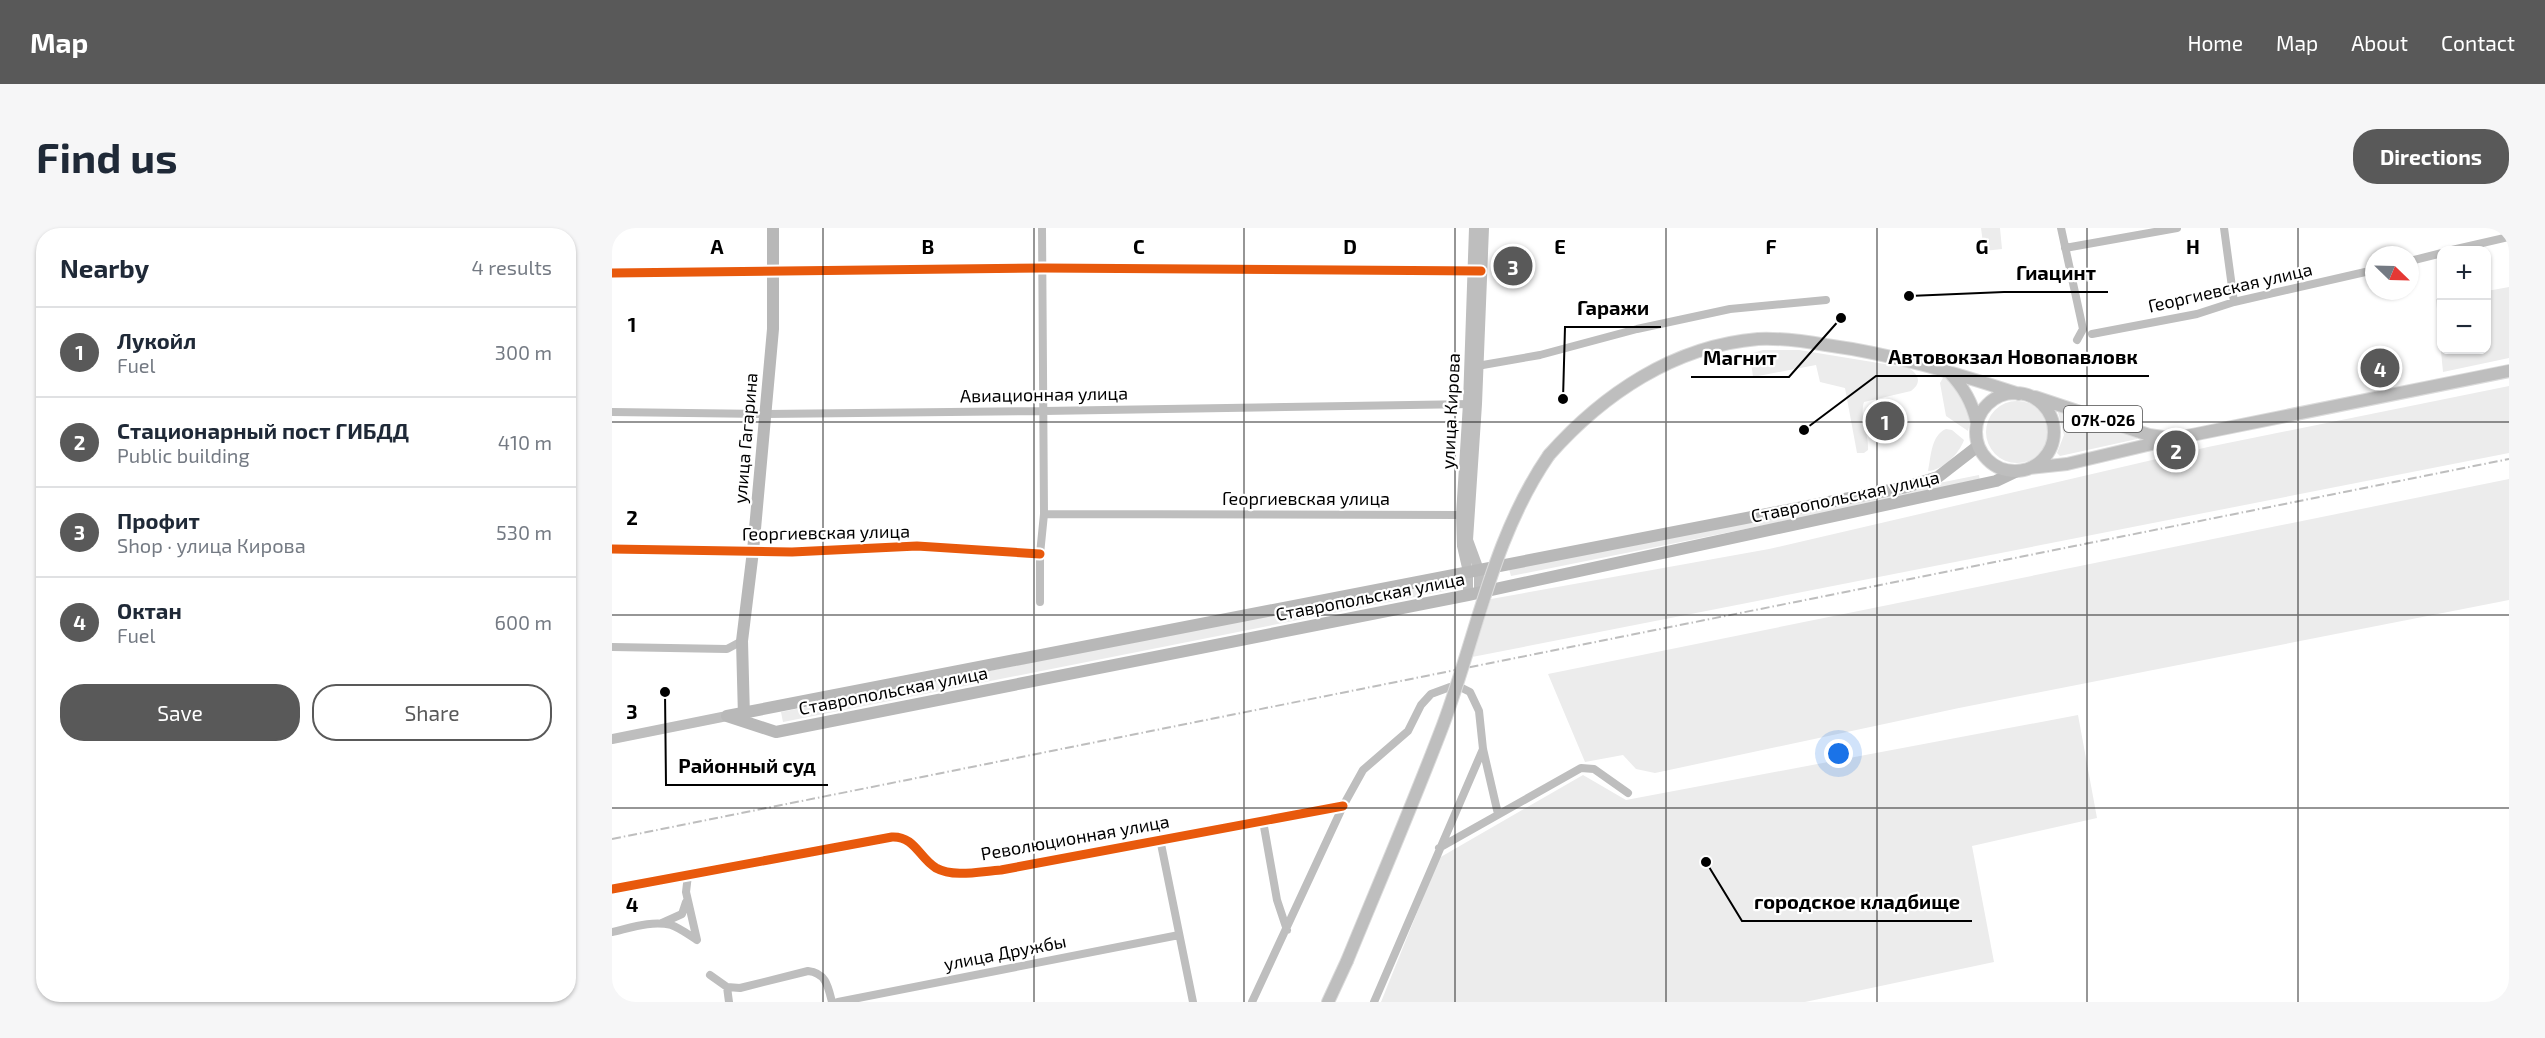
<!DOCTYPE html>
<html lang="en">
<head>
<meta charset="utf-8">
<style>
  :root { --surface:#fff; --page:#f6f6f7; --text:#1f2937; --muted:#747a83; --line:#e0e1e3; --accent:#595959 }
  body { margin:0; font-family:"Exo 2",sans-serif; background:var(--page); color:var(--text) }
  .controls { position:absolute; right:18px; top:18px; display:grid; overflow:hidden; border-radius:12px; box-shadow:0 2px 4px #0004 }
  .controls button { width:54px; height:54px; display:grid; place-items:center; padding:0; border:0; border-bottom:2px solid var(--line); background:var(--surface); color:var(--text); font:30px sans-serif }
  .compass { position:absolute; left:1753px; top:18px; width:54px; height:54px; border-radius:50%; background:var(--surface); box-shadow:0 2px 4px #0004; rotate:113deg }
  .you { position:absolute; left:1227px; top:526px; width:21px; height:21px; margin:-15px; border:4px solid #fff; border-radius:50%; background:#1a73e8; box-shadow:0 0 0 9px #1a73e833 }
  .badge { display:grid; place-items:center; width:39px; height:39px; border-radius:50%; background:var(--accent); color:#fff; font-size:20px; font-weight:700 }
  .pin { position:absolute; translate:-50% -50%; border:3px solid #fff; box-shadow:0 2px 6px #0006 }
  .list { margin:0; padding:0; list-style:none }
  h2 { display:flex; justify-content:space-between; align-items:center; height:78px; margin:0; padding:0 24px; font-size:26px }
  h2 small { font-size:20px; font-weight:400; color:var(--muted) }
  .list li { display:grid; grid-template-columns:39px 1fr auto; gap:18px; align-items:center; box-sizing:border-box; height:90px; padding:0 24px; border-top:2px solid var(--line) }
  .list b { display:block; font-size:22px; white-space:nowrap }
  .list p { margin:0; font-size:20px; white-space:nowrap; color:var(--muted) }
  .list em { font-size:20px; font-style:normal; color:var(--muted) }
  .actions { display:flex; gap:12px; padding:18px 24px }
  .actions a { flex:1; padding:14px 0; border:2px solid var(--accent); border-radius:24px; text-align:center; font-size:21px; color:var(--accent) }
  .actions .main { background:var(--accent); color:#fff }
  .map { position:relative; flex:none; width:1897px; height:774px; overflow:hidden; border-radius:24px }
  header { display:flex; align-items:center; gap:36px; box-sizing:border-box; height:84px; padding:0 30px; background:var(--accent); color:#fff }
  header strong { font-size:28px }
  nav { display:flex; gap:33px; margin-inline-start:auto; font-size:21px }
  .intro { display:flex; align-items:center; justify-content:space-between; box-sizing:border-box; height:144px; padding:0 36px }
  h1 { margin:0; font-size:42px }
  .button { padding:15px 27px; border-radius:24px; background:var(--accent); color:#fff; font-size:21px; font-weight:700 }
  main { display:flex; gap:36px; padding:0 36px }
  aside { flex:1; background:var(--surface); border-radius:24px; box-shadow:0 2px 4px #0004 }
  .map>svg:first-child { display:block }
  .green { fill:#ececec }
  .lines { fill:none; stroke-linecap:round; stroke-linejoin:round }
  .primary-casing { stroke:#dbdbdb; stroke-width:14 }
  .minor { stroke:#bebebe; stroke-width:8 }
  .tertiary { stroke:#bebebe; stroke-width:10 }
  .secondary { stroke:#b8b8b8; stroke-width:12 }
  .primary { stroke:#bebebe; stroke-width:12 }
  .rail { stroke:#bebebe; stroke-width:2; stroke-dasharray:9 3 1.5 3; stroke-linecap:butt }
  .primary-bridge-casing { stroke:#dbdbdb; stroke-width:14; stroke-linecap:butt }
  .primary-bridge { stroke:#bebebe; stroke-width:12 }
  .cycleway-casing { stroke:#fff; stroke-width:13 }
  .cycleway { stroke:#e8590c; stroke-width:9 }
  .grid { fill:none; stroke:#000; stroke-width:1.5; stroke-opacity:0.55 }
  .labels { text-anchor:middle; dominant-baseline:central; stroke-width:4.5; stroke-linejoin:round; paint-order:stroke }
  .shield { fill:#fff; stroke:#4c4c4c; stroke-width:1.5 }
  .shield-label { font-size:16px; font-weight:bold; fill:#000 }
  .street-label { font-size:18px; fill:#000; stroke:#fff }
  .grid-label { font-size:20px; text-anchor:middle; font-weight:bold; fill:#000; stroke:#fff; stroke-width:4.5; stroke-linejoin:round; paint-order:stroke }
  .leader { fill:none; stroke:#000; stroke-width:2 }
  .callout-dot { fill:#000; stroke:#fff; stroke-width:2 }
  .callout-label { font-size:20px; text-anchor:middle; font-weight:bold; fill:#000; stroke:#fff; stroke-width:4.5; stroke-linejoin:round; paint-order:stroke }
</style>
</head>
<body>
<header>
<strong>Map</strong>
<nav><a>Home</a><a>Map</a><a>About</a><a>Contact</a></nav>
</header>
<div class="intro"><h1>Find us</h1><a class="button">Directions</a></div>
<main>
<aside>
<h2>Nearby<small>4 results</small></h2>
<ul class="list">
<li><span class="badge">1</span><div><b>Лукойл</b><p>Fuel</p></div><em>300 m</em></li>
<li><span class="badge">2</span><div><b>Стационарный пост ГИБДД</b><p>Public building</p></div><em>410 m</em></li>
<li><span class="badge">3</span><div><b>Профит</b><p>Shop · улица Кирова</p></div><em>530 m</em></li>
<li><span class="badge">4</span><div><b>Октан</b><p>Fuel</p></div><em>600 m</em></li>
</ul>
<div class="actions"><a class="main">Save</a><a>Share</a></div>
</aside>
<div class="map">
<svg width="1897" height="774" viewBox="0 0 1897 774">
  <rect width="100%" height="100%" fill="#fff"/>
  <!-- green -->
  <path class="green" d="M 1369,0 L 1388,0 L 1390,21 L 1372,23 Z
    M 1897,59 L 1897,130 L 1831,144 L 1824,71 L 1829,70 L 1830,122 L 1874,122 L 1875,63 Z
    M 1151,122 L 1187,122 L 1297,140 C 1307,147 1310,155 1299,163 L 1252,174 C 1247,189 1257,206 1256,222 L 1252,225 L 1245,225 L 1233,160 L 1208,154 L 1204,137 L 1141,149 L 1138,126 Z
    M 1332,148 C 1346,161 1363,182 1356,203 L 1334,188 L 1328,155 Z
    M 1897,158 L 1897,225 L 860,429 L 879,371 L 1157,321 L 1596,219 Z
    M1374 204a31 31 0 1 1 62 0a31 31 0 1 1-62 0Z
    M 1449,181 L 1525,206 L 1525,211 L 1448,228 L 1445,225 L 1452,207 L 1446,184 Z
    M 1334,201 L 1340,202 L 1352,212 C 1347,226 1331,242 1316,243 C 1319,229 1319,207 1334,201 Z
    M 1367,247 L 1368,254 L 899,348 L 897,341 Z
    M 1897,251 L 1897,372 L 1347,480 L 1043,545 L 1024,541 L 1011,527 L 973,534 L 936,446 Z
    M 837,352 L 838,362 L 171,494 L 169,484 Z
    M 1466,487 L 1485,590 L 1360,618 L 1382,734 L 1193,774 L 769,774 L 827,630 L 971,547 L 1014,572 Z"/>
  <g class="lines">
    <defs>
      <path id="primary" d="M 1337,144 C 1352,160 1360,174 1365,195
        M1364 204a39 39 0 1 1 78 0a39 39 0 1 1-78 0Z
        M 1423,169 L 1537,207 L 1558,210
        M 937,227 C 991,166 1062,118 1146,111 C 1169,110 1192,113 1214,117 C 1281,126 1343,145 1407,166
        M 1418,240 L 1455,236 L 1565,210 L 1897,143
        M 716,774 L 735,733"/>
    </defs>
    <!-- primary casing -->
    <use href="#primary" class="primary-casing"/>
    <!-- minor -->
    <path class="minor" d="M 1449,0 L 1471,101 L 1465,112
      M 1612,0 L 1622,74
      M 1453,20 L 1565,0
      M 1840,22 L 1897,9
      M 1798,33 L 1830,25
      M 0,45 L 431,40 L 867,43
      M 1480,106 L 1585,86 L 1622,74 L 1762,42
      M 865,138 L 928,127 L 1025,101 L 1118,81 L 1214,72
      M 0,184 L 154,186 L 432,183 L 860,176
      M 432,286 L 849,287
      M 0,321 L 180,324 L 305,318 L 428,326
      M 428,374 L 428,326 L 432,286 L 430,0
      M 0,419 L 115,421 L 130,413
      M 651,593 L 665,672 L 675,702
      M 548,611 L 581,774
      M 827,620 L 969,540 L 982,541 L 1016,565
      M 0,661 L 280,609 C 303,608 307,630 324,640 C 342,650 370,643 389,642 L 731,578
      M 50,695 L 70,686 L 74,674
      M 0,704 C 18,700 40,692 59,697 C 68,700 77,707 85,712 L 74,664 L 76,647
      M 98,747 L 115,759 L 128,760 L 196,743 C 214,745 216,758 220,774
      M 115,759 L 117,774
      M 226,774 L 567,707
      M 640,774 L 731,578 L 751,542 L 796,503 L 809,477 L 819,466 L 838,459 L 850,460 L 858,464 L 867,483 L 871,521 L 886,586
      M 762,774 L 871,521"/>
    <!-- tertiary -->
    <path class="tertiary" d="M 867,365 L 867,342 L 856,312 L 865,176 L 872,0
      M 856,367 L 856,344 L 850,318 L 849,287 L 856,175 L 862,0
      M 0,511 L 115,488"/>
    <!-- secondary -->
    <path class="secondary" d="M 115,488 L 164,504 L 856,367 L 1384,253 L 1405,243
      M 115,488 L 1294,259 L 1326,249 L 1366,218
      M 132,489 L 130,413 L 141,323 L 161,101 L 161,0"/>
    <!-- primary -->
    <use href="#primary" class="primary"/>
    <!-- rail -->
    <path class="rail" d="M 0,611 L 1897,231"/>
    <defs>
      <path id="primary-bridge" d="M 735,733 C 767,655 801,576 831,497 C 865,406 881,308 937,227"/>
    </defs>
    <!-- primary-bridge casing -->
    <use href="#primary-bridge" class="primary-bridge-casing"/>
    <!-- primary-bridge -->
    <use href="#primary-bridge" class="primary-bridge"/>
    <defs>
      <path id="cycleway" d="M 0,45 L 431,40 L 869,43
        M 0,321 L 180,324 L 305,318 L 428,326
        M 0,661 L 280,609 C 303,608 307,630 324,640 C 342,650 370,643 389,642 L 731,578"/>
    </defs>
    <!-- cycleway casing -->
    <use href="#cycleway" class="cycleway-casing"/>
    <!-- cycleway -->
    <use href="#cycleway" class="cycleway"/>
  </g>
  <!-- grid -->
  <path class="grid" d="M 211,0 L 211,774M 422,0 L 422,774M 632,0 L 632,774M 843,0 L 843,774M 1054,0 L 1054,774M 1265,0 L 1265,774M 1475,0 L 1475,774M 1686,0 L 1686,774M 0,194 L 1897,194M 0,387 L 1897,387M 0,580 L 1897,580"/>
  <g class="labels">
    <!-- shield labels -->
    <rect class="shield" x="1452" y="178" width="78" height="26" rx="4.5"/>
    <g class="shield-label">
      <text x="1491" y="191">07К-026</text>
    </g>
    <!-- street labels -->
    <g class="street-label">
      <text transform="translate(1618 59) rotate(-13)">Георгиевская улица</text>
      <text transform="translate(432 166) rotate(-1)">Авиационная улица</text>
      <text transform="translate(838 183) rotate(-87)">улица Кирова</text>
      <text transform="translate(133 210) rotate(-85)">улица Гагарина</text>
      <text transform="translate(1233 268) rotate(-12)">Ставропольская улица</text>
      <text x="694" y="270">Георгиевская улица</text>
      <text transform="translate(214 304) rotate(-1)">Георгиевская улица</text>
      <text transform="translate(758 368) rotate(-11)">Ставропольская улица</text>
      <text transform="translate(281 462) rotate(-11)">Ставропольская улица</text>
      <text transform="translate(463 609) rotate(-10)">Революционная улица</text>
      <text transform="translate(393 724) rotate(-11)">улица Дружбы</text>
    </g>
  </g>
  <g class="grid-label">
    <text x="105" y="26">A</text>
    <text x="316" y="26">B</text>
    <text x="527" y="26">C</text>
    <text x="738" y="26">D</text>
    <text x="948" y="26">E</text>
    <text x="1159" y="26">F</text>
    <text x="1370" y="26">G</text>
    <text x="1581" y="26">H</text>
    <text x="20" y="104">1</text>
    <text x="20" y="297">2</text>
    <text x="20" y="491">3</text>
    <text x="20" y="684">4</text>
  </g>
  <!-- callouts -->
  <path class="leader" d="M1297 68L1392 64H1496M951 171L953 99H1049M1192 202L1264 148H1537M1229 90L1177 149H1079M53 464L54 557H216M1094 634L1130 693H1360"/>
  <g class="callout-dot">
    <circle cx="1297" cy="68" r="6"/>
    <circle cx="951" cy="171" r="6"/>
    <circle cx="1192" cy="202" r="6"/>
    <circle cx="1229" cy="90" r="6"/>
    <circle cx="53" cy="464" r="6"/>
    <circle cx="1094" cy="634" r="6"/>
  </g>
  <g class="callout-label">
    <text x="1444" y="52">Гиацинт</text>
    <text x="1001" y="87">Гаражи</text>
    <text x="1401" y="136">Автовокзал Новопавловк</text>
    <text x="1128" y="137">Магнит</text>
    <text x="135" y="545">Районный суд</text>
    <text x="1245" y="681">городское кладбище</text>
  </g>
</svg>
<div class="controls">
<button>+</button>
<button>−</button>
</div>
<svg class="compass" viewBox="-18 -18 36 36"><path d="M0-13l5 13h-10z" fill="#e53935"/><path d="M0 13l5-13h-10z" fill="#747a83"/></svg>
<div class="you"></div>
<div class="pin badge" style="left:1273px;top:193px">1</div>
<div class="pin badge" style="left:1564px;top:222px">2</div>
<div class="pin badge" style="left:901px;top:38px">3</div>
<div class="pin badge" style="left:1768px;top:140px">4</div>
</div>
</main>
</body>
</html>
